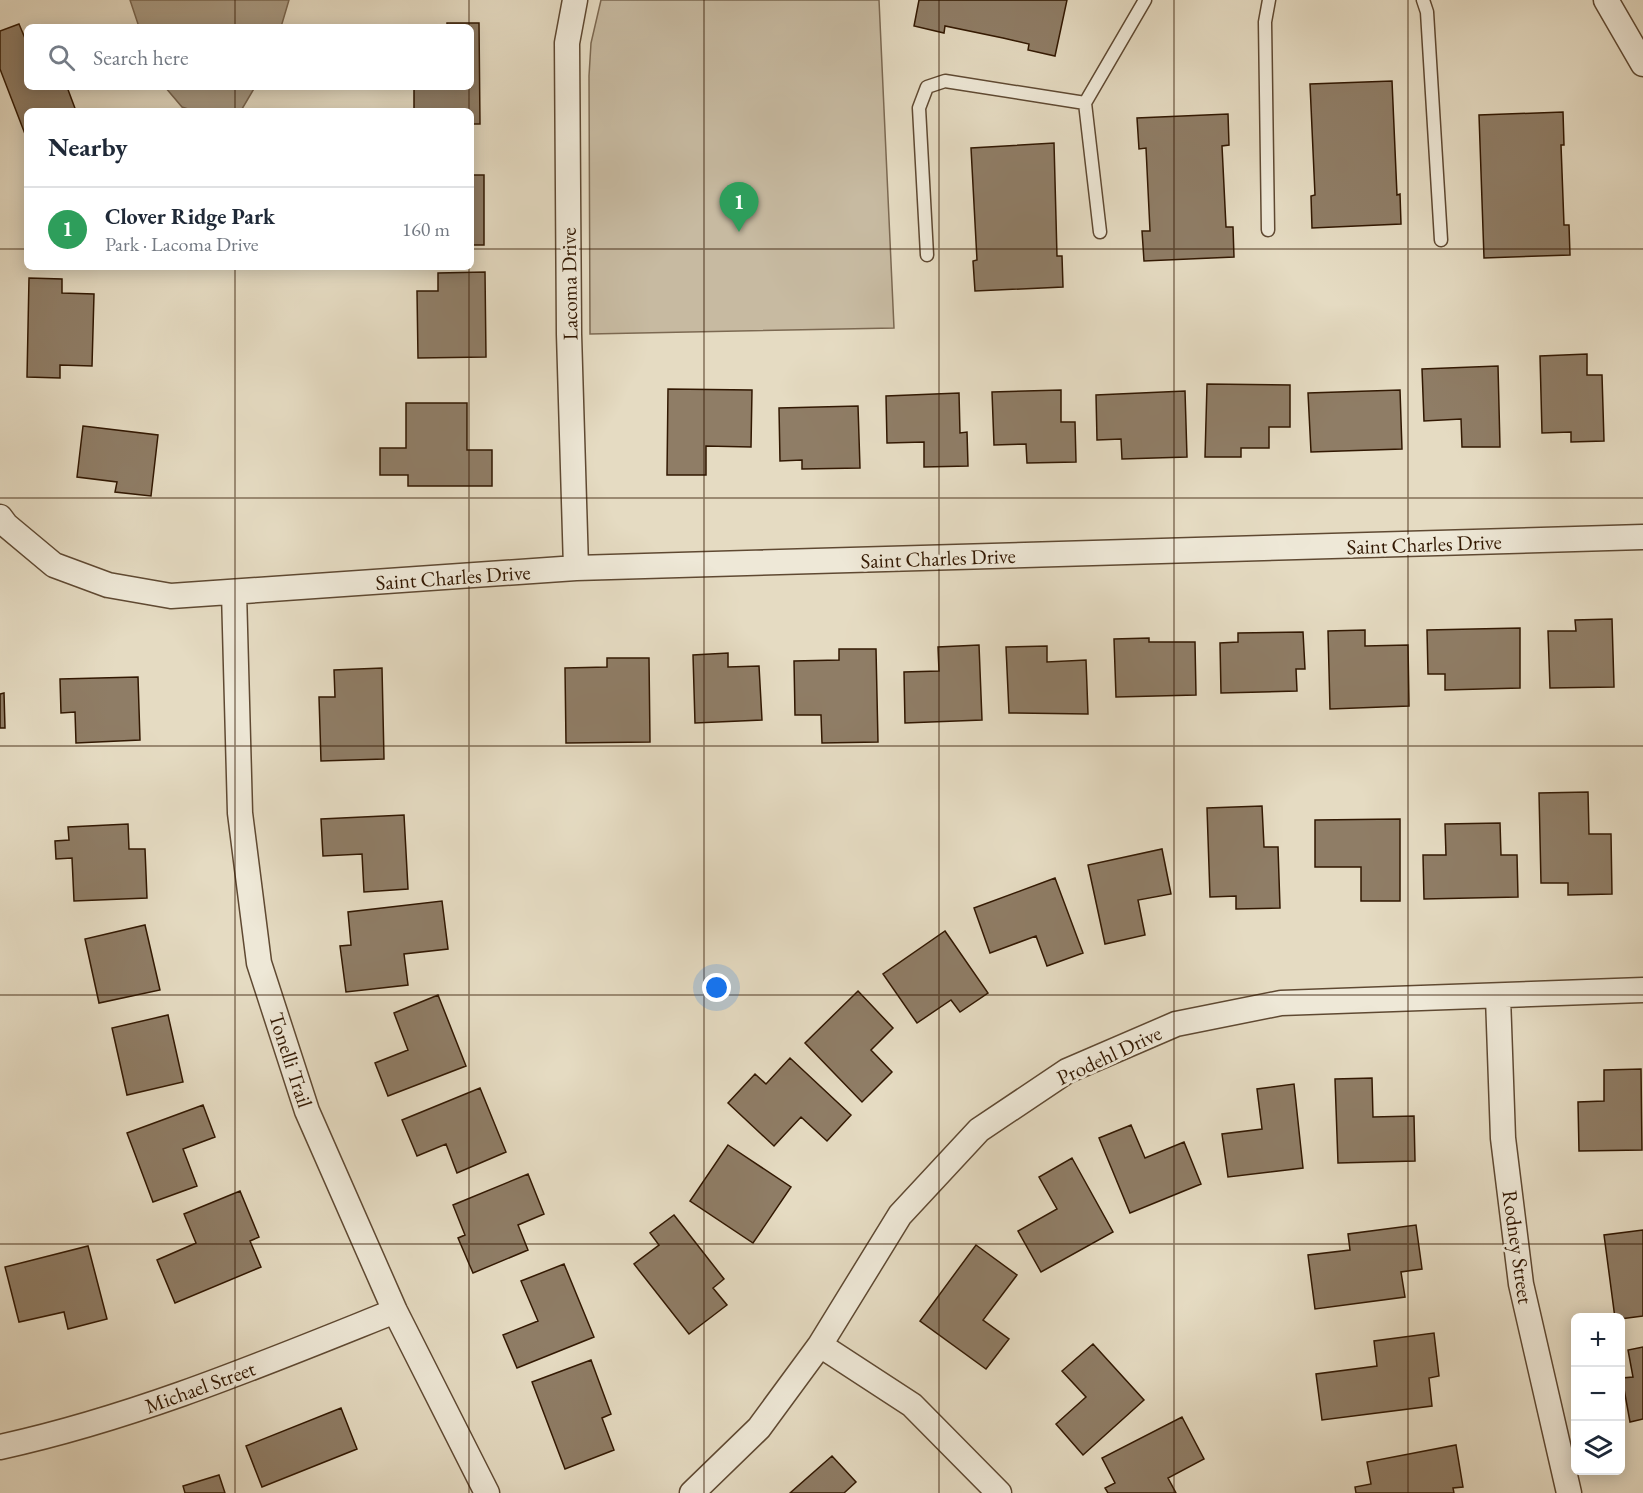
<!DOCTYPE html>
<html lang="en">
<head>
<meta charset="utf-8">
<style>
  :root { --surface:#fff; --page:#f2f2f3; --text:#1f2937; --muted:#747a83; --line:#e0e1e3; --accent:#0f766e }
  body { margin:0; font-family:"EB Garamond",serif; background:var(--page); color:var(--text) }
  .controls { position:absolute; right:18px; bottom:18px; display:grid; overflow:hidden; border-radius:9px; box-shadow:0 3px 15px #0003 }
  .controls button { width:54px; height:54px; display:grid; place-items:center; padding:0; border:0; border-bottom:2px solid var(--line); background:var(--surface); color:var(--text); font:30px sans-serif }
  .you { position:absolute; left:717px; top:988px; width:21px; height:21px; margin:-15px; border:4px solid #fff; border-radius:50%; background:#1a73e8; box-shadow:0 0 0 9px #1a73e833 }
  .badge { display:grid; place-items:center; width:39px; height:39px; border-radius:50%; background:var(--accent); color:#fff; font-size:20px; font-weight:700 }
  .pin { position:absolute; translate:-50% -50px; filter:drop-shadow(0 2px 3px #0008) }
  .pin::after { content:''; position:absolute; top:32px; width:21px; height:18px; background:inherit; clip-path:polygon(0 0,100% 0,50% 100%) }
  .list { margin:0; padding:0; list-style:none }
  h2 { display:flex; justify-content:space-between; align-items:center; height:78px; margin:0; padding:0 24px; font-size:26px }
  h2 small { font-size:20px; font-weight:400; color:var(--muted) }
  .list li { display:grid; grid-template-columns:39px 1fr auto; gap:18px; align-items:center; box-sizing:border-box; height:84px; padding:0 24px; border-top:2px solid var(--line) }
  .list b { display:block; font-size:22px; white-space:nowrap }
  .list p { margin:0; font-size:20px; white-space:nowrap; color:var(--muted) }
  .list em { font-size:20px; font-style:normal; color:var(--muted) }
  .icon { flex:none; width:33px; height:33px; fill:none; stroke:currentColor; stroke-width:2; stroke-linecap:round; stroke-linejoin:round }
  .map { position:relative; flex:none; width:1643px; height:1493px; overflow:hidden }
  .search { position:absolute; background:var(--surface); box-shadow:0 3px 15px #0003; left:24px; top:24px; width:450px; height:66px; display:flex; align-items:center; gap:15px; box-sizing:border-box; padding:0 21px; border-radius:9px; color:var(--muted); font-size:22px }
  .panel { position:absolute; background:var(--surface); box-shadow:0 3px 15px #0003; left:24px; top:108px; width:450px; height:162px; border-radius:9px }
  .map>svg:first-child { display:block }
  .green { fill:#c7baa1; stroke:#7c6952; stroke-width:1.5 }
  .water { fill:#a89981; stroke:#79654e; stroke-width:1.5 }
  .building { fill:#8f7d66; stroke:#321802; stroke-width:1.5 }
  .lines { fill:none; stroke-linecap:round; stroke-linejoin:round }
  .lane-casing { stroke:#5f4932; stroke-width:15 }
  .street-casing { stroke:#5f4932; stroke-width:27 }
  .lane { stroke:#eee8d7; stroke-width:12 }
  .street { stroke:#eee8d7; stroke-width:24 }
  .grid { fill:none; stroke:#321802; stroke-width:1.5; stroke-opacity:0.55 }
  .labels { text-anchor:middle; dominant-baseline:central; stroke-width:6; stroke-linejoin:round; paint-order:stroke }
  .street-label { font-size:21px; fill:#321802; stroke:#eee8d7 }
</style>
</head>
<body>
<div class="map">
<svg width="1643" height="1493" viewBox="0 0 1643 1493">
  <rect width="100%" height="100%" fill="#e5dbc2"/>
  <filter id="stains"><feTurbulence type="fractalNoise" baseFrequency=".00333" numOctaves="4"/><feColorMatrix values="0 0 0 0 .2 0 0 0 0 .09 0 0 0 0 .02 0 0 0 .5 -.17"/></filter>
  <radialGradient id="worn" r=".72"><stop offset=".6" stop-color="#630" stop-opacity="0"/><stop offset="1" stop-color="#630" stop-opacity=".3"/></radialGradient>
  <!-- green -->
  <path class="green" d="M 601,0 L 879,0 L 894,328 L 590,334 L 589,76 L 591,43 Z"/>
  <!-- water -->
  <path class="water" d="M 130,0 L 289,0 L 281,27 L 139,27 Z
    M 165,87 L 255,87 L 242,109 L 194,111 L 182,107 Z"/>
  <!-- building -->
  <path class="building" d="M 919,0 L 1067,0 L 1055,56 L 1028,50 L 1029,44 L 1003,38 L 945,26 L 944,33 L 914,26 Z
    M 447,23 L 479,23 L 480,124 L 471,124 L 471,111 L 414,110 L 414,87 L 471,87 L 471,27 L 447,27 Z
    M 19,24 L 27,43 L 27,87 L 67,87 L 76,111 L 27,111 L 25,134 L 0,69 L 0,31 Z
    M 1392,81 L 1397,195 L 1400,194 L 1401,224 L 1312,228 L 1311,196 L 1315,195 L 1310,84 Z
    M 1563,112 L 1564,145 L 1561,145 L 1564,225 L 1569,225 L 1570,255 L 1484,258 L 1479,115 Z
    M 1228,114 L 1229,145 L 1222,146 L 1226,227 L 1233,227 L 1234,257 L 1144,261 L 1142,231 L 1150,231 L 1146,148 L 1139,149 L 1137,118 Z
    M 1054,143 L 1057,256 L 1062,256 L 1063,287 L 975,291 L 973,261 L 977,260 L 971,148 Z
    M 471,145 L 471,175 L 484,175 L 484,245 L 471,245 Z
    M 25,181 L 27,181 L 27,246 L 26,246 Z
    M 485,272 L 486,357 L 418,358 L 417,291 L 438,291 L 438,273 Z
    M 29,278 L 62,279 L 62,293 L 94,294 L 92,366 L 60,365 L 60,378 L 27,377 Z
    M 1587,354 L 1587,375 L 1602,375 L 1604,441 L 1571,442 L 1571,432 L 1542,433 L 1540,356 Z
    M 1498,366 L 1500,447 L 1462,447 L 1461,419 L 1424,421 L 1422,369 Z
    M 1207,384 L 1290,385 L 1290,427 L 1269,427 L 1269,448 L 1241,448 L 1241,457 L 1205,457 Z
    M 668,389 L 752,390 L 751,447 L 706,446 L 706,475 L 667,475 Z
    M 1061,390 L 1061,422 L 1075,422 L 1076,462 L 1027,463 L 1026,444 L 994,445 L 992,392 Z
    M 1400,390 L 1402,449 L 1311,452 L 1308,393 Z
    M 1185,391 L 1187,457 L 1122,459 L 1121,439 L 1097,440 L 1096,395 Z
    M 959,393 L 960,433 L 967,432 L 968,466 L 924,467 L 924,442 L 887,443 L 886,396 Z
    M 406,403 L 467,403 L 467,450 L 492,450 L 492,486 L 408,486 L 408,475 L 380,475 L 380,448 L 406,448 Z
    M 858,406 L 860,468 L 802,469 L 802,460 L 780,461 L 779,408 Z
    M 83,426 L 158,435 L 151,496 L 115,492 L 117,482 L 77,477 Z
    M 1612,619 L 1614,687 L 1550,688 L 1548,631 L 1576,631 L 1575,620 Z
    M 1520,628 L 1520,688 L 1445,690 L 1445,674 L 1428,674 L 1427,630 Z
    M 1365,630 L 1365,646 L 1408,645 L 1409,706 L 1330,709 L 1328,631 Z
    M 1303,632 L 1305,669 L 1296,669 L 1297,691 L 1221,693 L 1220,643 L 1238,642 L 1238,633 Z
    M 1149,638 L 1149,642 L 1195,642 L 1196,695 L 1116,697 L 1114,639 Z
    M 979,645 L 982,720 L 905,723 L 904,672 L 939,671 L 938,647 Z
    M 1047,646 L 1047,662 L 1086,660 L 1088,714 L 1009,713 L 1006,647 Z
    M 839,649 L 876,649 L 878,742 L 822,743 L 821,715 L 795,715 L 794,661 L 839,660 Z
    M 728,653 L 728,667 L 759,666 L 762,720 L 695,723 L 693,655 Z
    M 607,658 L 649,658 L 650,742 L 566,743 L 565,668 L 607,667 Z
    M 382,668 L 384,759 L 321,761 L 319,697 L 335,697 L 334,670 Z
    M 138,677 L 140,740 L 76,743 L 75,712 L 61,713 L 60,679 Z
    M 4,693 L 5,728 L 0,728 L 0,694 Z
    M 1588,792 L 1589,834 L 1611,834 L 1612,894 L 1568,895 L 1568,883 L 1541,883 L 1539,793 Z
    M 1262,806 L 1264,847 L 1278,847 L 1280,908 L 1236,909 L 1236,896 L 1210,897 L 1207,808 Z
    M 404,815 L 408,889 L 364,892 L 362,854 L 323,856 L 321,819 Z
    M 1400,819 L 1400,901 L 1361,901 L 1361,867 L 1315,867 L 1315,820 Z
    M 1500,823 L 1501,855 L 1517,855 L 1518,897 L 1424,899 L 1423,855 L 1446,855 L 1445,824 Z
    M 128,824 L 129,849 L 145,849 L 147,898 L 74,901 L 72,858 L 56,859 L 55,841 L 69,840 L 68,827 Z
    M 1162,849 L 1171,894 L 1138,900 L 1145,935 L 1105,944 L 1088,865 Z
    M 1055,878 L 1083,953 L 1047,966 L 1036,936 L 990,953 L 974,908 Z
    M 442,901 L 448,949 L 404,954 L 408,985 L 346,992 L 340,946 L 351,945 L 348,912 Z
    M 145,925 L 160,990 L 99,1003 L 85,939 Z
    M 945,931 L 988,993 L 960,1012 L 951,1000 L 917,1023 L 883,974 Z
    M 858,991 L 893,1028 L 871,1050 L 892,1072 L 862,1102 L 805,1043 Z
    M 438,995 L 466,1066 L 388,1096 L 375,1063 L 408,1050 L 394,1013 Z
    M 168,1015 L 183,1082 L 127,1095 L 112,1028 Z
    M 790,1058 L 851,1115 L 827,1141 L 801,1117 L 774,1146 L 728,1103 L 755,1074 L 766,1084 Z
    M 1641,1069 L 1642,1150 L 1579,1151 L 1578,1102 L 1604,1101 L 1604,1070 Z
    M 1372,1078 L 1373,1117 L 1414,1116 L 1415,1161 L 1338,1163 L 1335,1079 Z
    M 1294,1084 L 1303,1168 L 1228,1177 L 1222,1134 L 1262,1129 L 1257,1089 Z
    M 480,1088 L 506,1152 L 457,1173 L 446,1144 L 417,1156 L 402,1120 Z
    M 203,1105 L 215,1137 L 183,1149 L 197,1186 L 153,1202 L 127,1133 Z
    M 1131,1125 L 1145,1158 L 1184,1142 L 1201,1184 L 1130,1213 L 1099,1138 Z
    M 728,1145 L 791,1187 L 753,1243 L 690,1201 Z
    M 1072,1158 L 1113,1232 L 1041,1272 L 1018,1231 L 1057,1209 L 1039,1177 Z
    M 528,1174 L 544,1214 L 518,1225 L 528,1250 L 473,1273 L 458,1238 L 465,1235 L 453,1205 Z
    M 240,1191 L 259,1237 L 250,1241 L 261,1267 L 175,1303 L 157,1260 L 196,1243 L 184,1214 Z
    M 674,1215 L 724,1279 L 713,1288 L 727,1305 L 689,1334 L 634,1264 L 659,1245 L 650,1233 Z
    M 1416,1225 L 1422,1269 L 1401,1272 L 1405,1297 L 1315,1309 L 1308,1255 L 1350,1250 L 1348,1234 Z
    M 1643,1230 L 1643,1316 L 1620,1319 L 1615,1318 L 1604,1235 Z
    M 976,1245 L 1017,1275 L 983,1320 L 1009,1339 L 986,1369 L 920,1321 Z
    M 88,1246 L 107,1319 L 68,1329 L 64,1312 L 19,1322 L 5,1267 Z
    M 564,1264 L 594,1337 L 517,1368 L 503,1335 L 538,1321 L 521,1281 Z
    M 1434,1333 L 1439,1376 L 1429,1378 L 1432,1406 L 1322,1420 L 1316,1374 L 1377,1366 L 1374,1341 Z
    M 1093,1344 L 1144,1400 L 1083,1455 L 1056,1424 L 1086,1397 L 1062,1371 Z
    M 1643,1347 L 1643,1419 L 1630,1422 L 1622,1378 L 1633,1377 L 1628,1350 Z
    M 591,1360 L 611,1414 L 602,1418 L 614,1450 L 565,1469 L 532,1382 Z
    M 341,1408 L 357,1449 L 262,1487 L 246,1446 Z
    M 1182,1417 L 1204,1459 L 1168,1478 L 1176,1493 L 1108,1493 L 1105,1488 L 1115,1483 L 1102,1458 Z
    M 1456,1445 L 1463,1487 L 1453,1488 L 1454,1493 L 1356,1493 L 1355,1487 L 1371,1484 L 1367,1462 Z
    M 832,1456 L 856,1482 L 844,1493 L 790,1493 Z
    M 219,1475 L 225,1493 L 185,1493 L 183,1486 Z"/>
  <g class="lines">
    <defs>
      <path id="lane" d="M 1423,0 L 1427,12 L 1441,240
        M 1268,230 L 1265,22 L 1269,0
        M 1100,232 L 1085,103 L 1145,0
        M 927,255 L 919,108 L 927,87 L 945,81 L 1085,103"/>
      <path id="street" d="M 575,0 L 567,43 L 569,334 L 576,568
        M 1606,0 L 1643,64
        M 0,517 L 6,525 L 54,565 L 108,585 L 171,596 L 576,568 L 1643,537
        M 234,592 L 240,813 L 259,963 L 307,1111 L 395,1311 L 487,1493
        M 1498,997 L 1503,1138 L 1521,1284 L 1569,1493
        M 820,1345 L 912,1405 L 999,1493
        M 0,1447 C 137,1417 265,1363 395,1311
        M 692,1493 L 759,1428 L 820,1345 L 900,1215 L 979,1130 L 1067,1071 L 1176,1024 L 1281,1003 L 1643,990"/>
    </defs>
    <!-- lane casing -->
    <use href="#lane" class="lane-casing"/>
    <!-- street casing -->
    <use href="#street" class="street-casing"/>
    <!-- lane -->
    <use href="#lane" class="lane"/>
    <!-- street -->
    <use href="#street" class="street"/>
  </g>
  <!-- grid -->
  <path class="grid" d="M 235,0 L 235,27M 469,0 L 469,27M 704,0 L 704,1493M 939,0 L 939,1493M 1174,0 L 1174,1493M 1408,0 L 1408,1493M 235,87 L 235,111M 469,87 L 469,111M 0,249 L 27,249M 471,249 L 1643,249M 235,267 L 235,1493M 469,267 L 469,1493M 0,498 L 1643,498M 0,746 L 1643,746M 0,995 L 1643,995M 0,1244 L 1643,1244"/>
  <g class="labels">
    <!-- street labels -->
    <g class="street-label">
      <text transform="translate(569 284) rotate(-91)">Lacoma Drive</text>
      <text transform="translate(1424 544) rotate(-2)">Saint Charles Drive</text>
      <text transform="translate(938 558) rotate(-2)">Saint Charles Drive</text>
      <text transform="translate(453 577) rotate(-4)">Saint Charles Drive</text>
      <text transform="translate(1109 1055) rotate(-25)">Prodehl Drive</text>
      <text transform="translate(291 1060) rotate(72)">Tonelli Trail</text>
      <text transform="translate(1518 1247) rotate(82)">Rodney Street</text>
      <text transform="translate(200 1387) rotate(-20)">Michael Street</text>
    </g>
  </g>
  <rect width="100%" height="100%" filter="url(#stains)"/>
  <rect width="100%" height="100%" fill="url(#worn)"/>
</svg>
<div class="controls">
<button>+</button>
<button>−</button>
<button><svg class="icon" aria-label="layers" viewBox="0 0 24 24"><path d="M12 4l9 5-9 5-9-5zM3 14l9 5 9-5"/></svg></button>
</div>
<div class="you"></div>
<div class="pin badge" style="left:739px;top:232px;background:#2e9e5b">1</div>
<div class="search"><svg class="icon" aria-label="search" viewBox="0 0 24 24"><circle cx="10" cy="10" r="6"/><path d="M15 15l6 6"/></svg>Search here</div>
<section class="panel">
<h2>Nearby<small></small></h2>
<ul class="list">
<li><span class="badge" style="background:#2e9e5b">1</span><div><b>Clover Ridge Park</b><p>Park · Lacoma Drive</p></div><em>160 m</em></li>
</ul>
</section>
</div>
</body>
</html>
